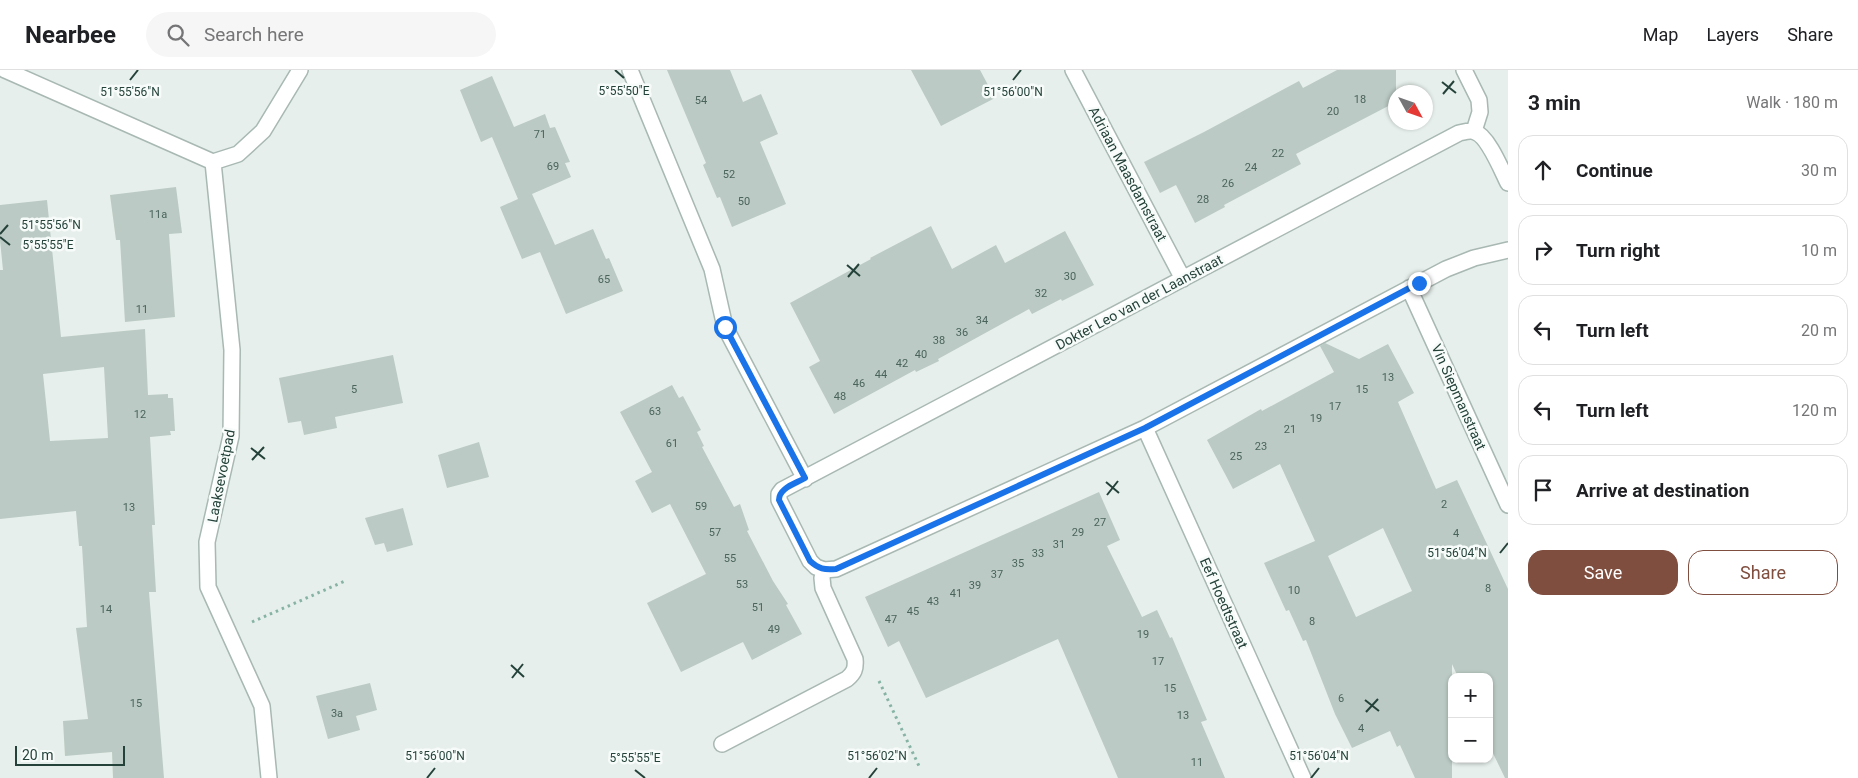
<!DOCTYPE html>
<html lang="en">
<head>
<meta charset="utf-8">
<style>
  :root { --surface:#fff; --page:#f6f6f6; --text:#202124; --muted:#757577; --line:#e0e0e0; --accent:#7f4e3f }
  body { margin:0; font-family:Roboto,sans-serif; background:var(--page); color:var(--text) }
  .controls { position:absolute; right:15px; bottom:15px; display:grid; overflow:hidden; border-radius:10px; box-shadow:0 1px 4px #0004 }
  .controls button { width:45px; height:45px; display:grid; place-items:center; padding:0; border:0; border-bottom:1px solid var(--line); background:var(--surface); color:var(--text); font:25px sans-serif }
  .compass { position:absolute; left:1388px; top:15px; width:45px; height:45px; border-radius:50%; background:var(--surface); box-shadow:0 1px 4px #0004; rotate:130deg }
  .scale { position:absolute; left:15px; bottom:12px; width:110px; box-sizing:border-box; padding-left:5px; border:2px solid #24423a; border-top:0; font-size:14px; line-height:18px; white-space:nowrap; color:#24423a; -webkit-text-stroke:4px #f7fbf9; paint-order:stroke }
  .stop { position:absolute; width:15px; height:15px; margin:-11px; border:4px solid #1a73e8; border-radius:50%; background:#fff }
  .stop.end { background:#1a73e8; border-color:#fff; box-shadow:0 1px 5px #0008 }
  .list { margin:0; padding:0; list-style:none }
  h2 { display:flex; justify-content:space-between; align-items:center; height:65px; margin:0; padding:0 20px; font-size:21px }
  h2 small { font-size:16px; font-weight:400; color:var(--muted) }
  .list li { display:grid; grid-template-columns:32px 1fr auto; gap:15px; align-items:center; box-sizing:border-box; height:70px; margin:0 10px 10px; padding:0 10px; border:1px solid var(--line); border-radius:15px }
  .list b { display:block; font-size:19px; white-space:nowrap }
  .list em { font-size:16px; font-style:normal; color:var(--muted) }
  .actions { display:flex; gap:10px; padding:15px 20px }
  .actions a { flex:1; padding:11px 0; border:1px solid var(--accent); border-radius:15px; text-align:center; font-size:18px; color:var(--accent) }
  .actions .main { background:var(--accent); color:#fff }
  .icon { flex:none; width:28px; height:28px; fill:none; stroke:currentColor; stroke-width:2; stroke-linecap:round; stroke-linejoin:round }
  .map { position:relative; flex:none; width:1508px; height:708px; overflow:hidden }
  header { display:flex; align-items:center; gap:30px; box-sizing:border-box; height:70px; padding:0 25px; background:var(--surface); border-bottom:1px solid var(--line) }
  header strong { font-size:24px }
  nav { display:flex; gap:28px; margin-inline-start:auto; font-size:18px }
  .search { width:350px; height:45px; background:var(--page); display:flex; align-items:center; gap:12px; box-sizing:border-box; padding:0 18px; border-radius:28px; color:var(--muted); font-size:19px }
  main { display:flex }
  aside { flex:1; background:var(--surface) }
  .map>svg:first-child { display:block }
  .building { fill:#bbcac4; fill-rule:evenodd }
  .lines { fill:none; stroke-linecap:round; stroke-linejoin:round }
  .minor-casing { stroke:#a8b8b2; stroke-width:18 }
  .path { stroke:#86b3a5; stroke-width:3; stroke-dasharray:2.5 4; stroke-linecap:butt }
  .minor { stroke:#fff; stroke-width:15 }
  .route { stroke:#1a73e8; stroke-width:6 }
  .ticks { fill:none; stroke:#24423a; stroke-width:2 }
  .labels { text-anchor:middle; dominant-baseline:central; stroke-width:5; stroke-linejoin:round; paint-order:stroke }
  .number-label { font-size:11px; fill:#4a645c }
  .street-label { font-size:14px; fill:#24423a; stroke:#f7fbf9 }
  .ticks-label { font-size:12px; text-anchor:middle; fill:#24423a; stroke:#f7fbf9; stroke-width:5; stroke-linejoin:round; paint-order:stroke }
</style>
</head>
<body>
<header>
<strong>Nearbee</strong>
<div class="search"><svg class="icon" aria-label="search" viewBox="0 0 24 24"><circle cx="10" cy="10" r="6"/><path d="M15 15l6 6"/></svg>Search here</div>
<nav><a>Map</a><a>Layers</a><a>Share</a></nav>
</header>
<main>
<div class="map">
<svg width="1508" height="708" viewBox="0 0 1508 708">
  <rect width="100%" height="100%" fill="#e6efeb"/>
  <!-- building -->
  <path class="building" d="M 667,0 L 730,0 L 743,32 L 761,24 L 778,64 L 760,72 L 786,134 L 732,157 L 720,127 L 717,128 L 703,95 L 706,93 Z
    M 911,0 L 980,0 L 995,28 L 941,56 Z
    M 1337,0 L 1396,0 L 1396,32 L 1296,84 L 1301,94 L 1224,135 L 1225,137 L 1195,153 L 1176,115 L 1160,123 L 1144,92 L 1204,62 L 1299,11 L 1303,18 Z
    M 492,6 L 514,57 L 545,44 L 550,58 L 555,57 L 570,92 L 565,93 L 571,107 L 532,124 L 555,175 L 593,159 L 606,189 L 609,188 L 623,221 L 566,244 L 540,182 L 522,189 L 500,137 L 518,129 L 492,67 L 481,72 L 460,20 Z
    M 176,117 L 182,163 L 169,164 L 175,247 L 125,252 L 120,170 L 116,170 L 110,125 Z
    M 47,130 L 61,267 L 145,259 L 148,325 L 168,324 L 168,328 L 173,328 L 175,361 L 170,361 L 171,365 L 150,367 L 155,455 L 152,455 L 156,522 L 149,522 L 164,708 L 113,708 L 112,682 L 65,686 L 63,651 L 88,649 L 76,558 L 87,557 L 82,476 L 79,476 L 76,441 L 0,449 L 0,200 L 3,200 L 0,170 L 0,135 ZM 104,297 L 108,368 L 50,371 L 43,304 Z
    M 931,156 L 952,199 L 996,175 L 1005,193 L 1065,161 L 1094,215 L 1062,231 L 1061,229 L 1032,244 L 1029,239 L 938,289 L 939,291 L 916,302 L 915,300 L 834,344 L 809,297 L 820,291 L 790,233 L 871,189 L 870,188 Z
    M 1325,273 L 1359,289 L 1388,274 L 1414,323 L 1398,332 L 1436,419 L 1457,410 L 1508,519 L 1508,708 L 1505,708 L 1489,675 L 1489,607 L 1458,607 L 1452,594 L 1452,708 L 1415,708 L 1400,675 L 1397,677 L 1390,661 L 1352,678 L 1335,644 L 1306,570 L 1303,571 L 1289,540 L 1286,541 L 1264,493 L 1315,471 L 1280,394 L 1233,419 L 1207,370 L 1261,339 L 1262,341 L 1334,302 L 1320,276 ZM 1383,458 L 1412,521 L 1356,547 L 1328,486 Z
    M 393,285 L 403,333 L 335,347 L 337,358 L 304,365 L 301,351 L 288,353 L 279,308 Z
    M 672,315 L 679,328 L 683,326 L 701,360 L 697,362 L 704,376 L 702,377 L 734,437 L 740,434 L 749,460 L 747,461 L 773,511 L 788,534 L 786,535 L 802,564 L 752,590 L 743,572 L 681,602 L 647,533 L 706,504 L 670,434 L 652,443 L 635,411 L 652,402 L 620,342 Z
    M 479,372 L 489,407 L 447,418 L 438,385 Z
    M 1099,422 L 1120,470 L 1107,476 L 1142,547 L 1157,540 L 1170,568 L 1172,567 L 1207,650 L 1201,652 L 1225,708 L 1118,708 L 1058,569 L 926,628 L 899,571 L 888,577 L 865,527 Z
    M 403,438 L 413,475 L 387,482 L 384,473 L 375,475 L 365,448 Z
    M 370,613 L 377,640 L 356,646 L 360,660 L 328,669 L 316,626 Z"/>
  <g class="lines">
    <defs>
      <path id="minor" d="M 5,0 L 213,92 L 238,84 L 263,61 L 300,0
        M 630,0 L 712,199 L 725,257 L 805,409
        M 1073,0 L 1183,209
        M 1464,0 L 1479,30 L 1480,42 L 1474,61
        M 213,92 L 232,280 L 231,366 L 207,472 L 208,517 L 262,636 L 269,708
        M 1409,218 L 1508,435
        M 1145,358 L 1303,708
        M 824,500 L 836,499 L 1145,358 L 1446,199 L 1474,188 L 1508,180
        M 722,674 L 847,609 C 854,603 856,599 855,589 L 823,518 L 822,508 L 824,500 L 816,497 L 810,491 L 779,430 L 779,424 L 782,420 L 1459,63 C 1464,62 1471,60 1475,62 C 1488,66 1502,101 1508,113"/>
    </defs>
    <!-- minor casing -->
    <use href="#minor" class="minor-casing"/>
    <!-- path -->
    <path class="path" d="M 252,552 L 345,511
      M 879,611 L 919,696"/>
    <!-- minor -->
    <use href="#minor" class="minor"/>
  </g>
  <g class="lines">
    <!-- route -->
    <path class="route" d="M 725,257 L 805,408 C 795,414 779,418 779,430 L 810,491 C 819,499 824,500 836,499 L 1145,358 L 1419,213"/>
  </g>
  <!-- ticks -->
  <path class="ticks" d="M 615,0 L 624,8M 130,10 L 138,0M 1013,10 L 1021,0M 1442,12 L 1456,23M 1443,24 L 1454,11M 0,164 L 8,155M 0,167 L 10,175M 847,195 L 860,206M 848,207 L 859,194M 251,378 L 265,389M 252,390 L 264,377M 1106,412 L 1119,423M 1107,425 L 1118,411M 1500,483 L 1508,473M 511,595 L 524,607M 512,608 L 523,594M 1365,630 L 1379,641M 1366,642 L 1378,629M 635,700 L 645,708M 427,708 L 435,698M 869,708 L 877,698M 1311,708 L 1319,698"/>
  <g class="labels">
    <!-- number labels -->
    <g class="number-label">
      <text x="1360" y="29">18</text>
      <text x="701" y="30">54</text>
      <text x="1333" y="41">20</text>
      <text x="540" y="64">71</text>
      <text x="1278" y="83">22</text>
      <text x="553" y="96">69</text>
      <text x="1251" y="97">24</text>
      <text x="729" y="104">52</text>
      <text x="1228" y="113">26</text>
      <text x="1203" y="129">28</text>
      <text x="744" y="131">50</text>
      <text x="158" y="144">11a</text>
      <text x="1070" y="206">30</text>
      <text x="604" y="209">65</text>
      <text x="1041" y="223">32</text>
      <text x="142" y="239">11</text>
      <text x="982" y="250">34</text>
      <text x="962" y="262">36</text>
      <text x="939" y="270">38</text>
      <text x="921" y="284">40</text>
      <text x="902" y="293">42</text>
      <text x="881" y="304">44</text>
      <text x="1388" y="307">13</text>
      <text x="859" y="313">46</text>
      <text x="354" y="319">5</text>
      <text x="1362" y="319">15</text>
      <text x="840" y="326">48</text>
      <text x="1335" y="336">17</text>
      <text x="655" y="341">63</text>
      <text x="140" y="344">12</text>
      <text x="1316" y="348">19</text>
      <text x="1290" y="359">21</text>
      <text x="672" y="373">61</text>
      <text x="1261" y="376">23</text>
      <text x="1236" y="386">25</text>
      <text x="1444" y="434">2</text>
      <text x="701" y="436">59</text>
      <text x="129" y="437">13</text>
      <text x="1100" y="452">27</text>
      <text x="715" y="462">57</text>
      <text x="1078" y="462">29</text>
      <text x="1456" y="463">4</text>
      <text x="1059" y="474">31</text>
      <text x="1038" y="483">33</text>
      <text x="730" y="488">55</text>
      <text x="1018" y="493">35</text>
      <text x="997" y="504">37</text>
      <text x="742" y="514">53</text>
      <text x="975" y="515">39</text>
      <text x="1488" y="518">8</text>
      <text x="1294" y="520">10</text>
      <text x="956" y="523">41</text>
      <text x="933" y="531">43</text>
      <text x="758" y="537">51</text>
      <text x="106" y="539">14</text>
      <text x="913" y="541">45</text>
      <text x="891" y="549">47</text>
      <text x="1312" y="551">8</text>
      <text x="774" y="559">49</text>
      <text x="1143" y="564">19</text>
      <text x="1158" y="591">17</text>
      <text x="1170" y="618">15</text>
      <text x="1341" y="628">6</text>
      <text x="136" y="633">15</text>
      <text x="337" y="643">3a</text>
      <text x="1183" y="645">13</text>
      <text x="1361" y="658">4</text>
      <text x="1197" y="692">11</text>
    </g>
    <!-- street labels -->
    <g class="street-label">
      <text transform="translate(1128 104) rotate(62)">Adriaan Maasdamstraat</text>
      <text transform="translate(1139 232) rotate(-28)">Dokter Leo van der Laanstraat</text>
      <text transform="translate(1459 327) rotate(66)">Vin Siepmanstraat</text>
      <text transform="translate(221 406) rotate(-79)">Laaksevoetpad</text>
      <text transform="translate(1224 533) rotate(66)">Eef Hoedtstraat</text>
    </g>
  </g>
  <g class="ticks-label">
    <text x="624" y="25">5°55'50"E</text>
    <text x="130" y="26">51°55'56"N</text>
    <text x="1013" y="26">51°56'00"N</text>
    <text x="51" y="159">51°55'56"N</text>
    <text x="48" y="179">5°55'55"E</text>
    <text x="1457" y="487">51°56'04"N</text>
    <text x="435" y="690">51°56'00"N</text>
    <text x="877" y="690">51°56'02"N</text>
    <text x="1319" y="690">51°56'04"N</text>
    <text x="635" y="692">5°55'55"E</text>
  </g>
</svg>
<div class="controls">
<button>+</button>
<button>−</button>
</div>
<svg class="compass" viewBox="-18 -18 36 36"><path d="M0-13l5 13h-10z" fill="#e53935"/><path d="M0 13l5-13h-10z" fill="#757577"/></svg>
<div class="scale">20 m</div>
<div class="stop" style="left:725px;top:257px"></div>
<div class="stop end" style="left:1419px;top:213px"></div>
</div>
<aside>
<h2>3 min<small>Walk · 180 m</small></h2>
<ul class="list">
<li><svg class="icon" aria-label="ahead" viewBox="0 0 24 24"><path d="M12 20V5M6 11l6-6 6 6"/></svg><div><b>Continue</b></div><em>30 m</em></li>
<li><svg class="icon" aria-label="right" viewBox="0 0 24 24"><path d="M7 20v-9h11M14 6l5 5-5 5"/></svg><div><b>Turn right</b></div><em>10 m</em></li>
<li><svg class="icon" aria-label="left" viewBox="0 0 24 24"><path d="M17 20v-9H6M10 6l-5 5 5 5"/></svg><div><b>Turn left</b></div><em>20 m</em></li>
<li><svg class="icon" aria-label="left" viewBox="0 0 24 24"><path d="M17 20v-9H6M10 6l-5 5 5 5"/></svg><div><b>Turn left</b></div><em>120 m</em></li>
<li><svg class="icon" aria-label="arrive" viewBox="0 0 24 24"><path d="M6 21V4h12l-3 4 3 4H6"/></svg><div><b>Arrive at destination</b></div></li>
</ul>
<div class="actions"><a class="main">Save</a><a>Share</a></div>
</aside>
</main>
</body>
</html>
